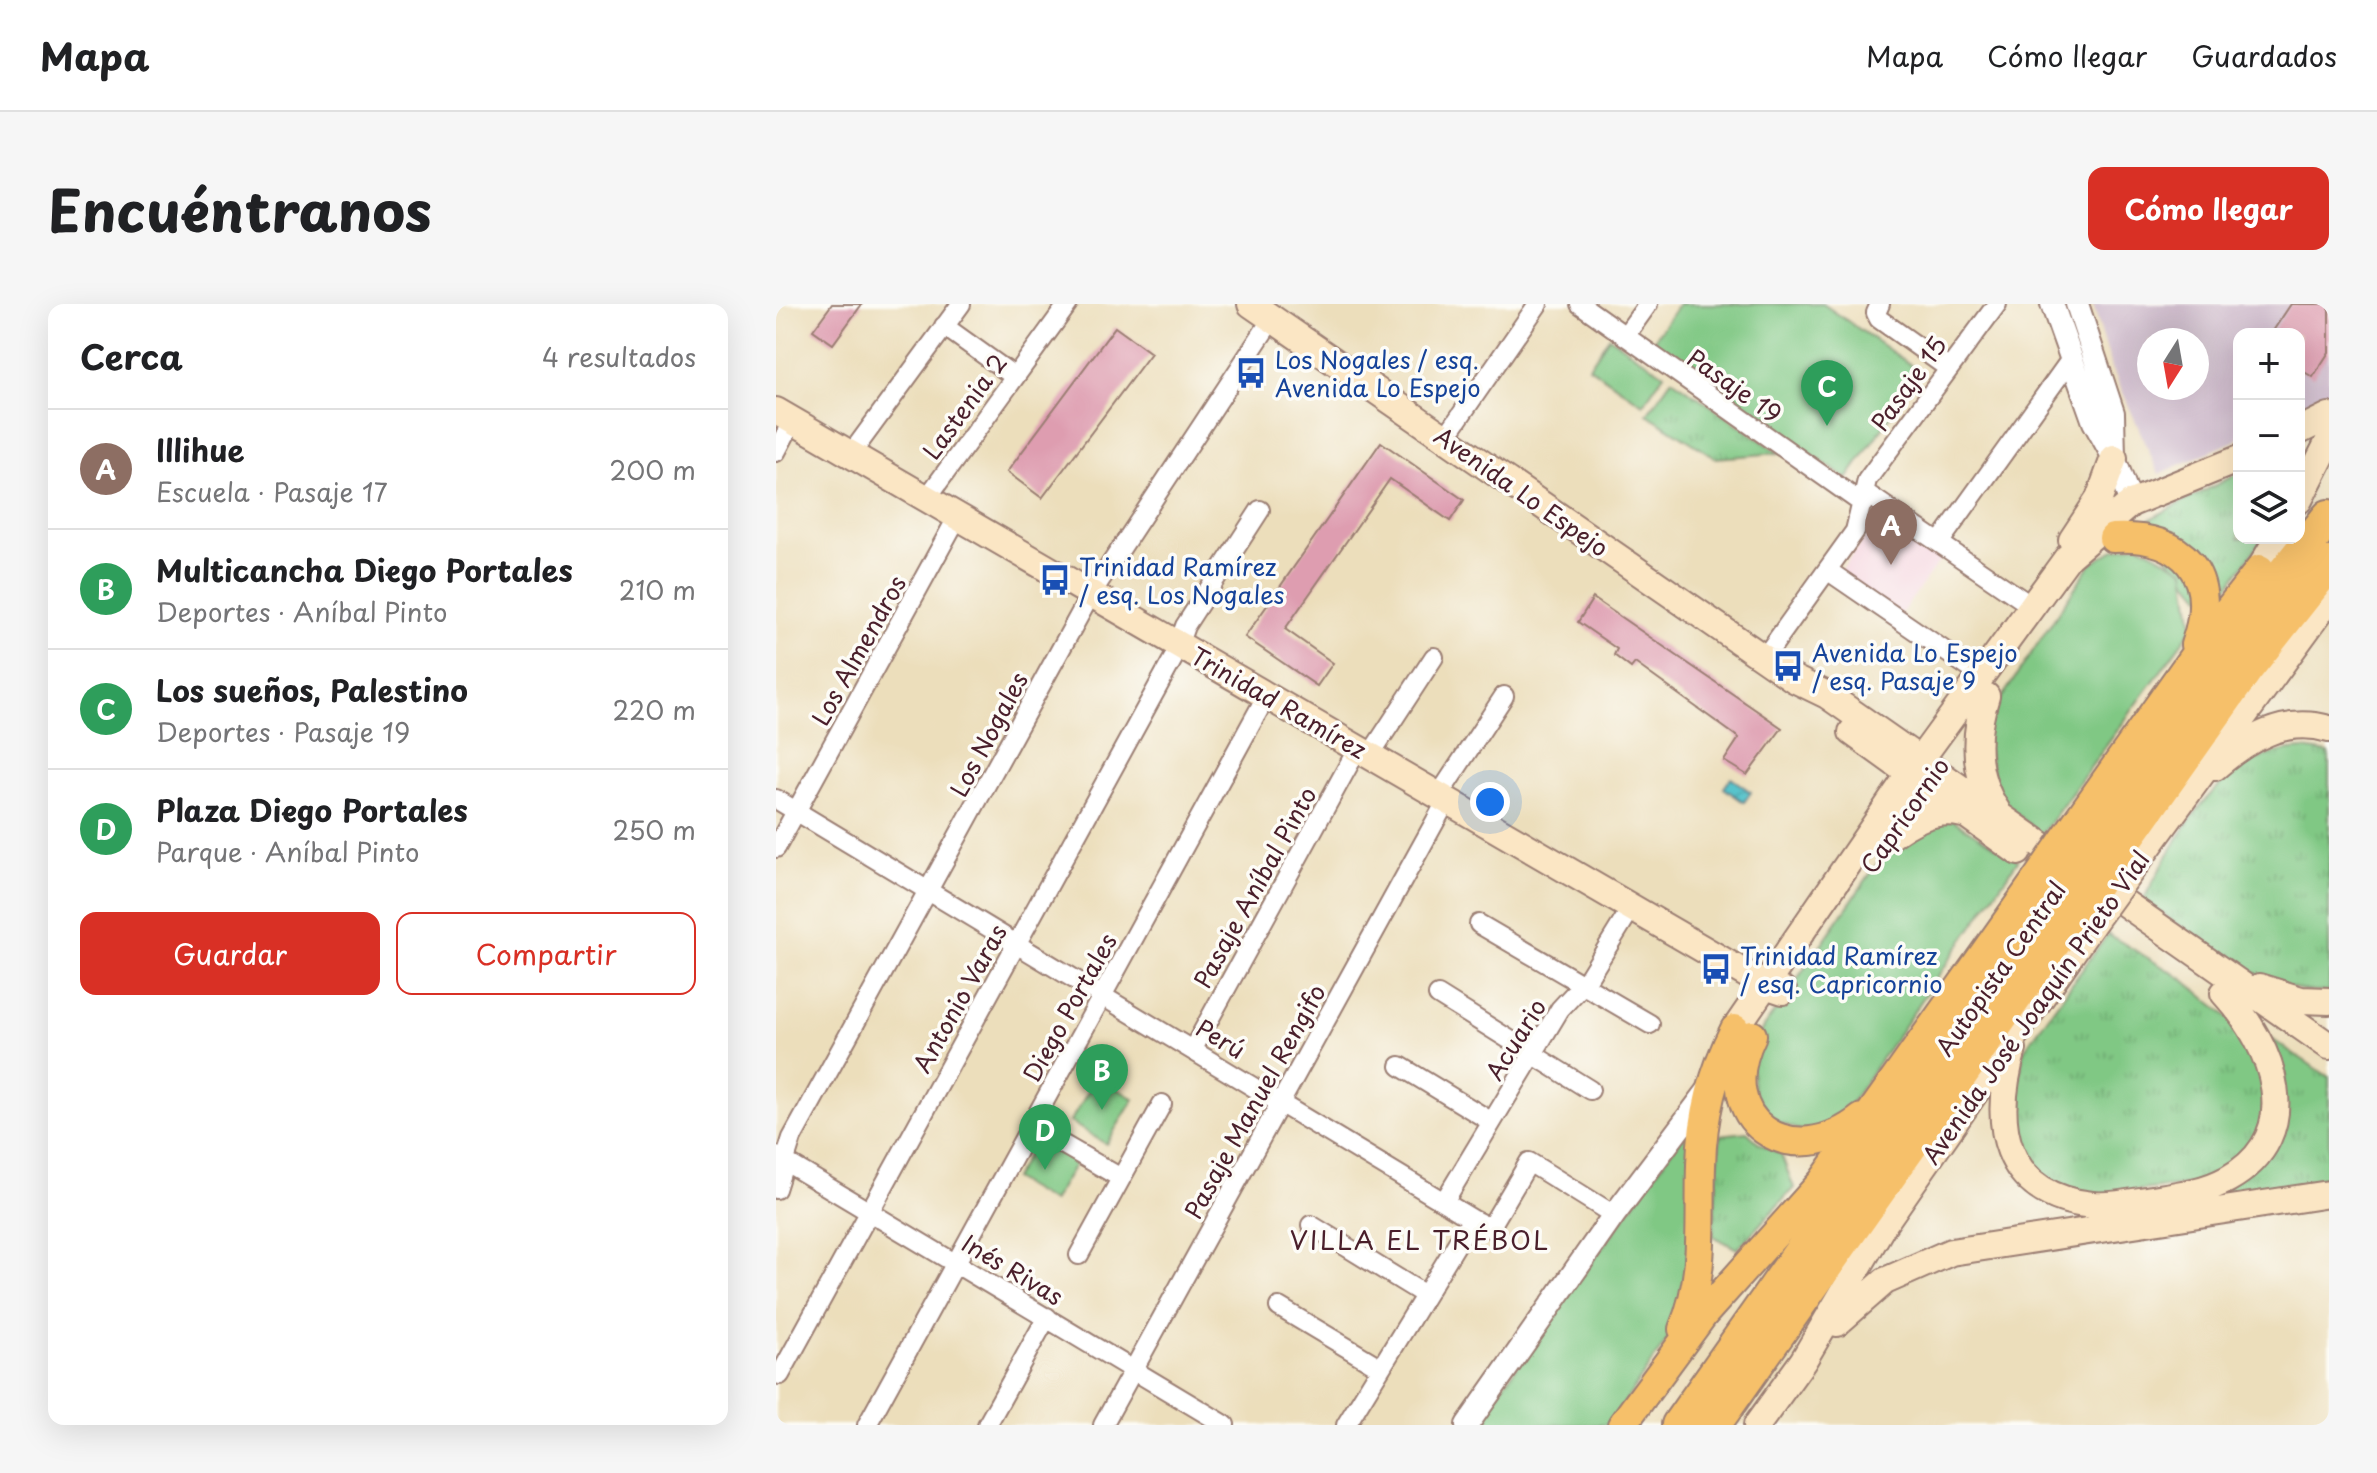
<!DOCTYPE html>
<html lang="es">
<head>
<meta charset="utf-8">
<style>
  :root { --surface:#fff; --page:#f6f6f6; --text:#202124; --muted:#757577; --line:#e0e0e0; --accent:#d93025 }
  body { margin:0; font-family:"Playpen Sans",sans-serif; background:var(--page); color:var(--text) }
  .controls { position:absolute; right:24px; top:24px; display:grid; overflow:hidden; border-radius:16px; box-shadow:0 8px 32px #0002 }
  .controls button { width:72px; height:72px; display:grid; place-items:center; padding:0; border:0; border-bottom:2px solid var(--line); background:var(--surface); color:var(--text); font:40px sans-serif }
  .compass { position:absolute; left:1361px; top:24px; width:72px; height:72px; border-radius:50%; background:var(--surface); box-shadow:0 8px 32px #0002; rotate:191deg }
  .you { position:absolute; left:714px; top:498px; width:28px; height:28px; margin:-20px; border:6px solid #fff; border-radius:50%; background:#1a73e8; box-shadow:0 0 0 12px #1a73e833 }
  .badge { display:grid; place-items:center; width:52px; height:52px; border-radius:50%; background:var(--accent); color:#fff; font-size:26px; font-weight:700 }
  .pin { position:absolute; translate:-50% -66px; filter:drop-shadow(0 2px 4px #0008) }
  .pin::after { content:''; position:absolute; top:42px; width:28px; height:24px; background:inherit; clip-path:polygon(0 0,100% 0,50% 100%) }
  .list { margin:0; padding:0; list-style:none }
  h2 { display:flex; justify-content:space-between; align-items:center; height:104px; margin:0; padding:0 32px; font-size:34px }
  h2 small { font-size:26px; font-weight:400; color:var(--muted) }
  .list li { display:grid; grid-template-columns:52px 1fr auto; gap:24px; align-items:center; box-sizing:border-box; height:120px; padding:0 32px; border-top:2px solid var(--line) }
  .list b { display:block; font-size:30px; white-space:nowrap }
  .list p { margin:0; font-size:26px; white-space:nowrap; color:var(--muted) }
  .list em { font-size:26px; font-style:normal; color:var(--muted) }
  .actions { display:flex; gap:16px; padding:24px 32px }
  .actions a { flex:1; padding:18px 0; border:2px solid var(--accent); border-radius:16px; text-align:center; font-size:28px; color:var(--accent) }
  .actions .main { background:var(--accent); color:#fff }
  .icon { flex:none; width:44px; height:44px; fill:none; stroke:currentColor; stroke-width:2; stroke-linecap:round; stroke-linejoin:round }
  .map { position:relative; flex:none; width:1553px; height:1121px; overflow:hidden; border-radius:16px }
  header { display:flex; align-items:center; gap:48px; box-sizing:border-box; height:112px; padding:0 40px; background:var(--surface); border-bottom:2px solid var(--line) }
  header strong { font-size:38px }
  nav { display:flex; gap:44px; margin-inline-start:auto; font-size:28px }
  .intro { display:flex; align-items:center; justify-content:space-between; box-sizing:border-box; height:192px; padding:0 48px }
  h1 { margin:0; font-size:56px }
  .button { padding:20px 36px; border-radius:16px; background:var(--accent); color:#fff; font-size:28px; font-weight:700 }
  main { display:flex; gap:48px; padding:0 48px }
  aside { flex:1; background:var(--surface); border-radius:16px; box-shadow:0 8px 32px #0002 }
  .map>svg:first-child { display:block }
  .built { fill:#f4cfdd }
  .industrial { fill:#d0bdcd; fill-rule:evenodd }
  .grass { fill:url(#grass-tufts); stroke:#657458; stroke-width:2 }
  .park { fill:#80c884; stroke:#657458; stroke-width:2 }
  .water { fill:url(#water-waves); stroke:#50717b; stroke-width:2 }
  .building { fill:#de9db0 }
  .lines { fill:none; stroke-linecap:round; stroke-linejoin:round }
  .minor-casing { stroke:#9b7e73; stroke-width:22 }
  .tertiary-casing { stroke:#9b7e73; stroke-width:26 }
  .secondary-casing { stroke:#9b7e73; stroke-width:30 }
  .primary-casing { stroke:#9b7e73; stroke-width:32 }
  .motorway-casing { stroke:#9b7e73; stroke-width:38 }
  .minor { stroke:#fff; stroke-width:18 }
  .tertiary { stroke:#fff; stroke-width:22 }
  .secondary { stroke:#fbe6c4; stroke-width:26 }
  .primary { stroke:#f6c06b; stroke-width:28 }
  .motorway { stroke:#f6c06b; stroke-width:34 }
  .secondary-bridge-casing { stroke:#9b7e73; stroke-width:30; stroke-linecap:butt }
  .primary-bridge-casing { stroke:#9b7e73; stroke-width:32; stroke-linecap:butt }
  .motorway-bridge-casing { stroke:#9b7e73; stroke-width:38; stroke-linecap:butt }
  .secondary-bridge { stroke:#fbe6c4; stroke-width:26 }
  .primary-bridge { stroke:#f6c06b; stroke-width:28 }
  .motorway-bridge { stroke:#f6c06b; stroke-width:34 }
  .labels { text-anchor:middle; dominant-baseline:central; stroke-width:7; stroke-linejoin:round; paint-order:stroke }
  .transit-label { font-size:24px; fill:#164399; stroke:#fdfcf7; text-anchor:start }
  .street-label { font-size:24px; fill:#4a1f2b; stroke:#fdfcf7 }
  .neighbourhood-label { font-size:26px; letter-spacing:2px; fill:#4a1f2b; stroke:#fdfcf7 }
</style>
</head>
<body>
<header>
<strong>Mapa</strong>
<nav><a>Mapa</a><a>Cómo llegar</a><a>Guardados</a></nav>
</header>
<div class="intro"><h1>Encuéntranos</h1><a class="button">Cómo llegar</a></div>
<main>
<aside>
<h2>Cerca<small>4 resultados</small></h2>
<ul class="list">
<li><span class="badge" style="background:#8d6e63">A</span><div><b>Illihue</b><p>Escuela · Pasaje 17</p></div><em>200 m</em></li>
<li><span class="badge" style="background:#2e9e5b">B</span><div><b>Multicancha Diego Portales</b><p>Deportes · Aníbal Pinto</p></div><em>210 m</em></li>
<li><span class="badge" style="background:#2e9e5b">C</span><div><b>Los sueños, Palestino</b><p>Deportes · Pasaje 19</p></div><em>220 m</em></li>
<li><span class="badge" style="background:#2e9e5b">D</span><div><b>Plaza Diego Portales</b><p>Parque · Aníbal Pinto</p></div><em>250 m</em></li>
</ul>
<div class="actions"><a class="main">Guardar</a><a>Compartir</a></div>
</aside>
<div class="map">
<svg width="1553" height="1121" viewBox="0 0 1553 1121">
  <defs>
    <pattern id="grass-tufts" width="24" height="20" patternUnits="userSpaceOnUse" patternTransform="scale(2)"><rect width="24" height="20" fill="#80c884"/><path d="M3 7l-1-3M5 7V3M7 7l1-3M15 17l-1-3M17 17v-4M19 17l1-3" fill="none" stroke="#70ab72"/></pattern>
    <pattern id="water-waves" width="16" height="10" patternUnits="userSpaceOnUse" patternTransform="scale(2)"><rect width="16" height="10" fill="#55c3cb"/><path d="M0 5q4-4 8 0t8 0" fill="none" stroke="#4ca7ae"/></pattern>
  </defs>
  <rect width="100%" height="100%" fill="#fdfcf7"/>
  <filter id="ink" filterUnits="userSpaceOnUse"><feTurbulence type="fractalNoise" baseFrequency=".0125" numOctaves="2"/><feDisplacementMap in="SourceGraphic" scale="16" xChannelSelector="R" yChannelSelector="G"/><feConvolveMatrix kernelMatrix="1 2 1 2 8 2 1 2 1" color-interpolation-filters="sRGB"/></filter>
  <filter id="wash" filterUnits="userSpaceOnUse"><feTurbulence type="fractalNoise" baseFrequency=".006" numOctaves="4" result="noise"/><feDisplacementMap in="SourceGraphic" scale="32" xChannelSelector="R" yChannelSelector="G"/><feGaussianBlur stdDeviation="1.8" result="paint"/><feColorMatrix in="noise" values="0 0 0 0 0 0 0 0 0 0 0 0 0 0 0 0 0 1.4 0 .05"/><feComposite in="paint" operator="in"/></filter>
  <g filter="url(#wash)">
    <rect width="100%" height="100%" fill="#ecdebb"/>
    <!-- built -->
    <path class="built" d="M 1104,212 L 1166,254 L 1124,311 L 1064,268 Z"/>
    <!-- industrial -->
    <path class="industrial" d="M 1317,0 L 1553,0 L 1553,96 L 1523,109 L 1523,30 L 1463,30 L 1463,135 L 1383,170 L 1336,64 ZM 1373,36 L 1421,36 L 1421,84 L 1373,84 Z"/>
    <!-- grass -->
    <path class="grass" d="M 896,75 L 1003,149 L 940,154 L 871,110 Z
      M 1463,169 L 1463,234 L 1487,234 L 1436,305 L 1364,220 Z
      M 1528,445 L 1553,449 L 1553,688 C 1492,693 1416,629 1367,596 C 1403,531 1442,447 1528,445 Z
      M 1332,630 L 1407,675 L 1460,720 L 1486,756 L 1487,820 L 1464,854 L 1420,880 L 1308,892 L 1260,868 L 1235,826 L 1248,746 Z
      M 1497,736 L 1553,773 L 1553,885 L 1513,892 L 1436,894 L 1451,886 L 1509,773 Z
      M 971,828 L 984,840 L 1005,850 L 1018,884 L 961,945 L 937,932 L 944,831 Z"/>
    <!-- park -->
    <path class="park" d="M 903,0 L 1047,0 L 1145,68 L 1071,175 L 875,40 Z
      M 833,33 L 888,70 L 867,100 L 813,63 Z
      M 1362,240 L 1409,266 L 1417,323 L 1265,531 L 1221,493 L 1209,430 L 1223,398 L 1314,261 L 1339,245 Z
      M 1175,515 L 1242,556 L 1064,815 L 1037,831 L 980,810 L 974,743 L 1117,537 Z
      M 321,773 L 358,795 L 330,840 L 294,818 Z
      M 923,809 L 906,1014 L 833,1121 L 699,1121 Z
      M 261,835 L 300,858 L 276,898 L 237,875 Z"/>
    <!-- water -->
    <path class="water" d="M 955,474 L 975,488 L 968,498 L 948,484 Z"/>
    <g id="blocks">
      <!-- building -->
      <path class="building" d="M 56,0 L 86,0 L 57,40 L 37,26 Z
        M 1515,0 L 1553,0 L 1553,48 L 1537,73 L 1523,65 L 1523,30 L 1495,30 Z
        M 339,23 L 375,49 L 266,194 L 231,168 Z
        M 605,138 L 688,196 L 674,217 L 614,175 L 509,325 L 557,359 L 541,382 L 469,333 Z
        M 817,294 L 1006,424 L 971,471 L 948,457 L 963,434 L 859,359 L 855,364 L 838,351 L 841,345 L 802,318 Z"/>
    </g>
  </g>
  <g filter="url(#ink)">
    <use href="#blocks" fill-opacity="0" stroke="#9b7e73" stroke-width="2"/>
    <g class="lines">
      <defs>
        <path id="minor" d="M 804,0 L 1087,200
          M 1104,0 L 1100,9 L 1103,15 L 1172,64
          M 168,22 L 239,73
          M 849,32 L 872,0
          M 669,134 L 762,0
          M 0,148 L 17,116
          M 75,150 L 185,0
          M 1090,189 L 1254,301
          M 151,194 L 292,0
          M 1163,239 L 1295,55
          M 1051,266 L 1204,371
          M 988,354 L 1079,227 L 1091,176 L 1221,0
          M 594,451 L 658,353
          M 663,491 L 728,392
          M 0,495 L 696,915 L 714,924 L 753,858 L 838,911
          M 0,544 L 182,212
          M 703,620 L 874,720
          M 662,691 L 814,786
          M 417,745 L 582,444
          M 624,762 L 716,818
          M 255,822 L 345,874
          M 0,852 L 449,1121
          M 0,885 L 16,834 L 315,290 L 496,15
          M 669,896 L 784,705 L 811,676 L 856,603
          M 535,921 L 649,991
          M 303,951 L 386,800
          M 503,1003 L 605,1064
          M 4,1071 L 398,353 L 409,322 L 484,206
          M 91,1121 L 491,391
          M 211,1121 L 271,1013
          M 327,1121 L 671,496
          M 570,1121 L 696,915"/>
        <path id="tertiary" d="M 1276,0 L 1318,118 L 1338,154 L 1355,199
          M 1301,0 L 1337,109 L 1338,154
          M 691,1121 L 838,911 L 933,785"/>
        <path id="secondary" d="M 475,0 L 1018,375 L 1051,391 L 1553,742
          M 0,107 L 989,681 L 1007,687
          M 1523,127 L 1553,112
          M 1523,196 L 1553,137
          M 1296,236 L 1323,195 L 1338,154
          M 1484,265 L 1502,234
          M 1210,392 C 1197,432 1197,471 1221,507
          M 1076,428 L 1242,548
          M 1439,463 C 1471,435 1508,412 1553,425
          M 1112,534 C 1134,517 1158,503 1187,510
          M 1348,576 L 1553,295
          M 1483,683 L 1525,696 L 1553,697
          M 959,725 L 1133,471 L 1292,253 L 1355,199 L 1463,155
          M 1237,745 C 1216,818 1225,891 1316,901 C 1336,903 1357,898 1376,895 C 1402,891 1429,888 1452,875 C 1532,830 1497,741 1448,689
          M 1061,1019 L 1109,977 L 1175,948 L 1553,890
          M 981,1121 L 1027,1057 L 1107,921 L 1316,620"/>
        <path id="primary" d="M 1337,234 C 1408,230 1444,271 1419,341
          M 1289,534 L 1434,329 L 1484,265
          M 976,731 C 934,817 1015,871 1086,814
          M 907,1025 C 930,972 923,917 925,861 C 926,812 937,768 959,725
          M 846,1121 L 927,1011 L 1046,878 L 1258,579"/>
        <path id="motorway" d="M 1307,547 L 1458,332 L 1553,213
          M 1330,563 L 1470,365 L 1553,260
          M 903,1121 L 1276,592
          M 937,1121 L 1299,608"/>
      </defs>
      <!-- minor casing -->
      <use href="#minor" class="minor-casing"/>
      <!-- tertiary casing -->
      <use href="#tertiary" class="tertiary-casing"/>
      <!-- secondary casing -->
      <use href="#secondary" class="secondary-casing"/>
      <!-- primary casing -->
      <use href="#primary" class="primary-casing"/>
      <!-- motorway casing -->
      <use href="#motorway" class="motorway-casing"/>
      <!-- minor -->
      <use href="#minor" class="minor"/>
      <!-- tertiary -->
      <use href="#tertiary" class="tertiary"/>
      <!-- secondary -->
      <use href="#secondary" class="secondary"/>
      <!-- primary -->
      <use href="#primary" class="primary"/>
      <!-- motorway -->
      <use href="#motorway" class="motorway"/>
      <defs>
        <path id="secondary-bridge" d="M 1316,620 L 1348,576"/>
        <path id="primary-bridge" d="M 1258,579 L 1289,534"/>
        <path id="motorway-bridge" d="M 1276,592 L 1307,547
          M 1299,608 L 1330,563"/>
      </defs>
      <!-- secondary-bridge casing -->
      <use href="#secondary-bridge" class="secondary-bridge-casing"/>
      <!-- primary-bridge casing -->
      <use href="#primary-bridge" class="primary-bridge-casing"/>
      <!-- motorway-bridge casing -->
      <use href="#motorway-bridge" class="motorway-bridge-casing"/>
      <!-- secondary-bridge -->
      <use href="#secondary-bridge" class="secondary-bridge"/>
      <!-- primary-bridge -->
      <use href="#primary-bridge" class="primary-bridge"/>
      <!-- motorway-bridge -->
      <use href="#motorway-bridge" class="motorway-bridge"/>
    </g>
  </g>
  <!-- icons -->
  <defs>
    <symbol id="bus-bare" viewBox="-9 -9 18 18"><path d="M-5-6H5V4H4V6H2V4H-2V6H-4V4H-5ZM-3.5-4V0h7V-4ZM-3.5 1.2v1.5H-2V1.2ZM2 1.2v1.5H3.5V1.2Z" fill="#1a4fb4" stroke="#fdfcf7" stroke-width="2.5" paint-order="stroke"/></symbol>
  </defs>
  <g fill-rule="evenodd">
    <use href="#bus-bare" x="453" y="47" width="44" height="44"/>
    <use href="#bus-bare" x="257" y="254" width="44" height="44"/>
    <use href="#bus-bare" x="990" y="340" width="44" height="44"/>
    <use href="#bus-bare" x="918" y="643" width="44" height="44"/>
  </g>
  <g class="labels">
    <!-- transit labels -->
    <g class="transit-label">
      <text x="499" y="55">Los Nogales / esq.<tspan x="499" dy="28">Avenida Lo Espejo</tspan></text>
      <text x="303" y="262">Trinidad Ramírez<tspan x="303" dy="28">/ esq. Los Nogales</tspan></text>
      <text x="1036" y="348">Avenida Lo Espejo<tspan x="1036" dy="28">/ esq. Pasaje 9</tspan></text>
      <text x="964" y="651">Trinidad Ramírez<tspan x="964" dy="28">/ esq. Capricornio</tspan></text>
    </g>
    <!-- street labels -->
    <g class="street-label">
      <text transform="translate(1132 79) rotate(-54)">Pasaje 15</text>
      <text transform="translate(959 81) rotate(35)">Pasaje 19</text>
      <text transform="translate(188 102) rotate(-54)">Lastenia 2</text>
      <text transform="translate(746 187) rotate(35)">Avenida Lo Espejo</text>
      <text transform="translate(82 346) rotate(-61)">Los Almendros</text>
      <text transform="translate(503 398) rotate(30)">Trinidad Ramírez</text>
      <text transform="translate(212 430) rotate(-62)">Los Nogales</text>
      <text transform="translate(1128 511) rotate(-55)">Capricornio</text>
      <text transform="translate(478 583) rotate(-61)">Pasaje Aníbal Pinto</text>
      <text transform="translate(1224 664) rotate(-55)">Autopista Central</text>
      <text transform="translate(183 694) rotate(-61)">Antonio Varas</text>
      <text transform="translate(293 703) rotate(-61)">Diego Portales</text>
      <text transform="translate(1259 703) rotate(-55)">Avenida José Joaquín Prieto Vial</text>
      <text transform="translate(445 734) rotate(31)">Perú</text>
      <text transform="translate(739 735) rotate(-58)">Acuario</text>
      <text transform="translate(478 797) rotate(-61)">Pasaje Manuel Rengifo</text>
      <text transform="translate(237 965) rotate(31)">Inés Rivas</text>
    </g>
    <!-- neighbourhood labels -->
    <g class="neighbourhood-label">
      <text x="644" y="935">VILLA EL TRÉBOL</text>
    </g>
  </g>
</svg>
<div class="controls">
<button>+</button>
<button>−</button>
<button><svg class="icon" aria-label="layers" viewBox="0 0 24 24"><path d="M12 4l9 5-9 5-9-5zM3 14l9 5 9-5"/></svg></button>
</div>
<svg class="compass" viewBox="-18 -18 36 36"><path d="M0-13l5 13h-10z" fill="#e53935"/><path d="M0 13l5-13h-10z" fill="#757577"/></svg>
<div class="you"></div>
<div class="pin badge" style="left:1115px;top:261px;background:#8d6e63">A</div>
<div class="pin badge" style="left:326px;top:806px;background:#2e9e5b">B</div>
<div class="pin badge" style="left:1051px;top:122px;background:#2e9e5b">C</div>
<div class="pin badge" style="left:269px;top:866px;background:#2e9e5b">D</div>
</div>
</main>
</body>
</html>
